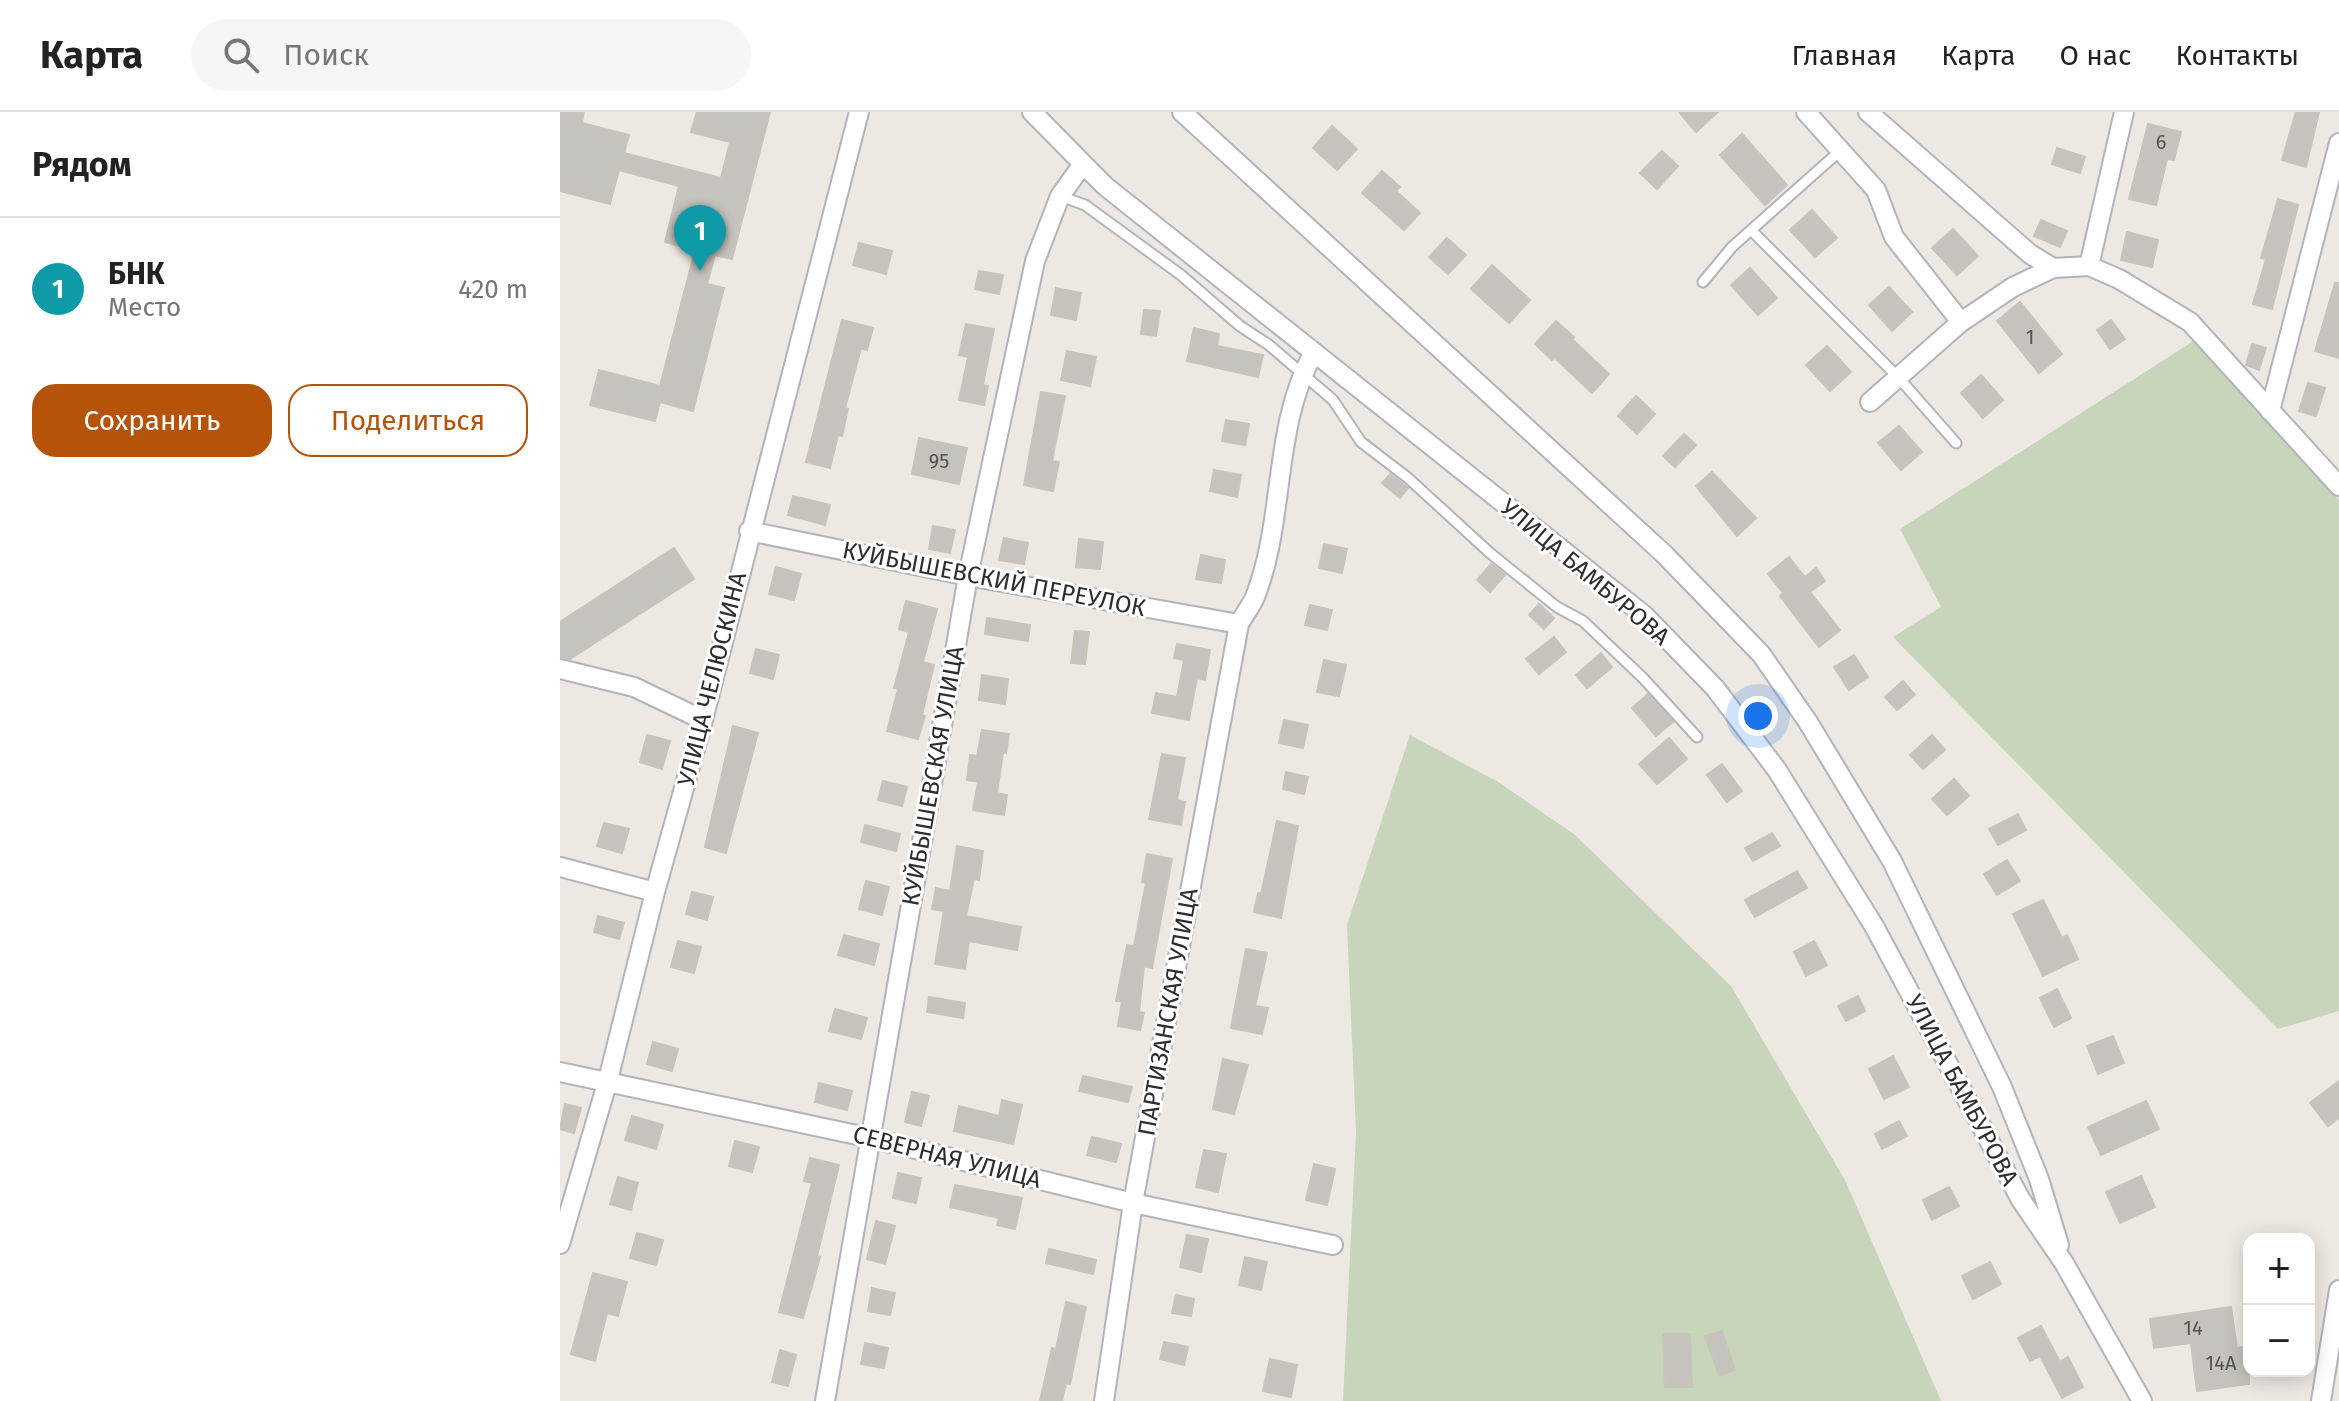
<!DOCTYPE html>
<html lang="ru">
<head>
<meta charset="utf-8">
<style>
  :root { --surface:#fff; --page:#f6f6f6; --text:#222; --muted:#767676; --line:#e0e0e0; --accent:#b45309 }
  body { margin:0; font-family:"Fira Sans",sans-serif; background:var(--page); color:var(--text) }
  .controls { position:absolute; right:24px; bottom:24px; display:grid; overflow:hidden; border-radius:16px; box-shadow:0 4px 20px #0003 }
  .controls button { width:72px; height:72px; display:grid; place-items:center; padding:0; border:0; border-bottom:2px solid var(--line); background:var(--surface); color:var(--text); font:40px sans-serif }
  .you { position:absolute; left:1198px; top:604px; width:28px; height:28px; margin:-20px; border:6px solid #fff; border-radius:50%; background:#1a73e8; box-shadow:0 0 0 12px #1a73e833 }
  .badge { display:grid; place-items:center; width:52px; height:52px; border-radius:50%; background:var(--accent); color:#fff; font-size:26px; font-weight:700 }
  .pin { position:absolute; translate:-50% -66px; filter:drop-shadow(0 2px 4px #0008) }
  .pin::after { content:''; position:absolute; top:42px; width:28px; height:24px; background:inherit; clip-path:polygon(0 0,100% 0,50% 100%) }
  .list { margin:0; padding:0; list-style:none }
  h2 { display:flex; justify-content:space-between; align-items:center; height:104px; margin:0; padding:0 32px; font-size:34px }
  h2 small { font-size:26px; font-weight:400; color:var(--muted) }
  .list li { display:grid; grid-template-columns:52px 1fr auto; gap:24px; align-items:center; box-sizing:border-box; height:144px; padding:0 32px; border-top:2px solid var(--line) }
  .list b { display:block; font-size:30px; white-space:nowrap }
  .list p { margin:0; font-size:26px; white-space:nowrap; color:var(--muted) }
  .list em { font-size:26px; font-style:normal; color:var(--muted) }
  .actions { display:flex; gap:16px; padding:24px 32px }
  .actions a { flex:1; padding:18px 0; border:2px solid var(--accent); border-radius:24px; text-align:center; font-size:28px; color:var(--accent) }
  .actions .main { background:var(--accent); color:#fff }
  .icon { flex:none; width:44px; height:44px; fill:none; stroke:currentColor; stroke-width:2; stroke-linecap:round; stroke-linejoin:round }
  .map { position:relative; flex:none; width:1779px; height:1289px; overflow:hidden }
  header { display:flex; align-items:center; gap:48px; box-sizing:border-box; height:112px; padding:0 40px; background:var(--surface); border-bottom:2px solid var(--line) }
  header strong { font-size:38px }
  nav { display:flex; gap:44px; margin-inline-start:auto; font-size:28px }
  .search { width:560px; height:72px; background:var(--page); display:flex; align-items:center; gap:20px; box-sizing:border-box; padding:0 28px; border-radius:44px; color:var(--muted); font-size:30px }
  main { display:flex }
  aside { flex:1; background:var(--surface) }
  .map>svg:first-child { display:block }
  .cemetery { fill:#c7d5bb }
  .building { fill:#c6c2bd; stroke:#c9c4bb; stroke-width:2 }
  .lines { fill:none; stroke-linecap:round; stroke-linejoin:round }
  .service-casing { stroke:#b2b3bc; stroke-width:13 }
  .minor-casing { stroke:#b2b3bc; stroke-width:22 }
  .service { stroke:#fff; stroke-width:9 }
  .minor { stroke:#fff; stroke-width:18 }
  .labels { text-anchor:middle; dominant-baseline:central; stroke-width:6; stroke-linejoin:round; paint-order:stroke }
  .number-label { font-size:20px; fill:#535251 }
  .street-label { font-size:24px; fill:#2d2d2d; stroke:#fff }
</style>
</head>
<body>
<header>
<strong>Карта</strong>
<div class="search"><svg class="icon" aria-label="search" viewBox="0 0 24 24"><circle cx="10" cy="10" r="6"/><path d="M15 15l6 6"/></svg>Поиск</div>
<nav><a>Главная</a><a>Карта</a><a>О нас</a><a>Контакты</a></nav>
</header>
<main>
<aside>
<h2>Рядом<small></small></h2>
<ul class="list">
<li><span class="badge" style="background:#0f9aa8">1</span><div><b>БНК</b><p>Место</p></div><em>420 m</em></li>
</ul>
<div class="actions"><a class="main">Сохранить</a><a>Поделиться</a></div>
</aside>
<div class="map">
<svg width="1779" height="1289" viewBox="0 0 1779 1289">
  <rect width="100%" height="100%" fill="#ede8e2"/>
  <!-- cemetery -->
  <path class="cemetery" d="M 1635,228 L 1779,388 L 1779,899 L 1718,917 L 1333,525 L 1381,495 L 1340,417 Z
    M 850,623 L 940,671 L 1015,723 L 1171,874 L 1285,1068 L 1381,1289 L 783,1289 L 796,1020 L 787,813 Z"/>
  <!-- building -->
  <path class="building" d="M 0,0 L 24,0 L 22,11 L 69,23 L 64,41 L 161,66 L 170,30 L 131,20 L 137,0 L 210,0 L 172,147 L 155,143 L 147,172 L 164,176 L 133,299 L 100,290 L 95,309 L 30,293 L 39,258 L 100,274 L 135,138 L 105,130 L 119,74 L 59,58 L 50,92 L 0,79 Z
    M 1119,0 L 1158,0 L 1136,20 Z
    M 1736,0 L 1759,0 L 1746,55 L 1722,48 Z
    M 1588,12 L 1621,20 L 1614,48 L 1607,47 L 1596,93 L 1569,87 Z
    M 772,14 L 797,37 L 777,58 L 753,36 Z
    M 1182,22 L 1227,73 L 1205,93 L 1160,43 Z
    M 1497,36 L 1525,45 L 1520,61 L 1492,52 Z
    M 1102,39 L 1118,54 L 1097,77 L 1080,61 Z
    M 822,59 L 840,75 L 836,79 L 860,101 L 844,118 L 802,81 Z
    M 1718,87 L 1738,93 L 1712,197 L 1693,192 L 1706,147 L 1701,146 Z
    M 1252,98 L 1277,126 L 1255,145 L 1230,118 Z
    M 1481,108 L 1507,119 L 1500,135 L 1474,124 Z
    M 1393,117 L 1418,144 L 1397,163 L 1372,136 Z
    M 1567,120 L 1598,128 L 1592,155 L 1561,148 Z
    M 887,126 L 906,143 L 888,162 L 869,145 Z
    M 299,131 L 332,139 L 326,162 L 293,153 Z
    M 932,153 L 970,188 L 949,211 L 911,177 Z
    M 1190,156 L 1217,186 L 1198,203 L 1171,173 Z
    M 419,159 L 443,163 L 439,182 L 415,177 Z
    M 1775,171 L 1779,171 L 1779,246 L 1755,239 Z
    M 1329,175 L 1352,200 L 1332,219 L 1309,193 Z
    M 496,176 L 521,181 L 516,208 L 491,203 Z
    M 1460,190 L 1502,242 L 1479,261 L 1437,209 Z
    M 584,198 L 600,199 L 596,224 L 581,222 Z
    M 282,208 L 313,216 L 307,238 L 301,236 L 285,296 L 288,297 L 282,324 L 278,323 L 270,356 L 246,350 Z
    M 1551,208 L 1565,227 L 1550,237 L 1537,218 Z
    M 996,209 L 1014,225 L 1012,227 L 1049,262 L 1032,281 L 995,246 L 992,248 L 975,232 Z
    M 406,212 L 434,217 L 423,273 L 428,274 L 424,293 L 399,288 L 408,245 L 399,243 Z
    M 634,216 L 659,222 L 657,234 L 703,243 L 698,265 L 627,249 Z
    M 1692,232 L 1706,236 L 1699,258 L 1686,253 Z
    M 1267,234 L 1291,260 L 1270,279 L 1246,253 Z
    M 507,239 L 536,245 L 530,274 L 501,268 Z
    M 1421,263 L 1443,288 L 1423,306 L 1401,281 Z
    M 1748,271 L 1765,276 L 1756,304 L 1739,299 Z
    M 481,280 L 505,284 L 492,349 L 499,350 L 493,379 L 464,373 Z
    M 1076,284 L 1095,302 L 1077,322 L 1058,304 Z
    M 666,308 L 689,312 L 685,333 L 662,329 Z
    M 1339,314 L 1362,340 L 1341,358 L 1318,331 Z
    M 1124,322 L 1136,333 L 1115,355 L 1103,344 Z
    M 359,326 L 407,336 L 399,372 L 352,362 Z
    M 654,358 L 681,363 L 677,385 L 650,379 Z
    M 1152,360 L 1196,406 L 1177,424 L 1136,374 Z
    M 830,362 L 848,376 L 840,386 L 822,371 Z
    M 233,384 L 270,393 L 265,413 L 228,403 Z
    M 373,414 L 395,418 L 390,441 L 369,437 Z
    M 444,426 L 468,431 L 464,452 L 439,448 Z
    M 519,427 L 543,430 L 540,457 L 516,455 Z
    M 764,432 L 787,437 L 782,461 L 759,456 Z
    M 114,436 L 134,467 L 10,547 L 0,545 L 0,510 Z
    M 641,443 L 665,448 L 661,471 L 636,467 Z
    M 1229,445 L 1245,465 L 1256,456 L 1265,469 L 1250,480 L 1280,518 L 1259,535 L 1220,484 L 1223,481 L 1208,462 Z
    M 931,452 L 945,463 L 930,480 L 917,468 Z
    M 216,455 L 241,462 L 234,488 L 209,482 Z
    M 346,489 L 377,497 L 363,550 L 374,553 L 362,603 L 365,604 L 358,627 L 327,619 L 338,577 L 334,576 L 349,520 L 339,517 Z
    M 979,492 L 994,506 L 984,517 L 969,503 Z
    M 750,493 L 772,498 L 767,518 L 745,513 Z
    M 427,506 L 470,513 L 468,529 L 425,522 Z
    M 515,519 L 529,520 L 525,552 L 511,551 Z
    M 994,525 L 1006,540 L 979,562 L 966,547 Z
    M 617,532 L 650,538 L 645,568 L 637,566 L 629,608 L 592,601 L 596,581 L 617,585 L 624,548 L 614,546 Z
    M 196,537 L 219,543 L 213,567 L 190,561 Z
    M 1041,541 L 1052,555 L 1027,576 L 1016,563 Z
    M 1294,543 L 1308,565 L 1289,578 L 1274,555 Z
    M 764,548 L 786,553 L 779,584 L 757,580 Z
    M 422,563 L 448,567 L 445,592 L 419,588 Z
    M 1343,569 L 1355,583 L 1337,598 L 1325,585 Z
    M 1088,582 L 1113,610 L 1096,624 L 1072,596 Z
    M 724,608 L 748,613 L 743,636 L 719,631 Z
    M 173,614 L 198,621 L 166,741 L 145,735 Z
    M 422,618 L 449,622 L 446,641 L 443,640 L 437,681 L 447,683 L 444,703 L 413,698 L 418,670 L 407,668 L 410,643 L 417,644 Z
    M 87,623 L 110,629 L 102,657 L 80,650 Z
    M 1372,623 L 1385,638 L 1363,657 L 1350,643 Z
    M 1109,626 L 1127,647 L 1097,672 L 1079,652 Z
    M 602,642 L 625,646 L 617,688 L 625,690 L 621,713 L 589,707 Z
    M 1162,652 L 1182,679 L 1167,690 L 1147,663 Z
    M 726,660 L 748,665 L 744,682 L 723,677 Z
    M 1394,667 L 1409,684 L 1387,703 L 1372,687 Z
    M 323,669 L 347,675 L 342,694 L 318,688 Z
    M 1458,702 L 1466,718 L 1438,733 L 1429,717 Z
    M 717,709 L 738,714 L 721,806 L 694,800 L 698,781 L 701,782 Z
    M 44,711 L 69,717 L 62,741 L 37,734 Z
    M 305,713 L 340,722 L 336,739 L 301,730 Z
    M 1212,721 L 1220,734 L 1193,749 L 1185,736 Z
    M 397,734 L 423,739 L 419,768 L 414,767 L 406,804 L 461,815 L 457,838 L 409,829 L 405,857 L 375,852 L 384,799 L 372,797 L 376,776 L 390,779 Z
    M 587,742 L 612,747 L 592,856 L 584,854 L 579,900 L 584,901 L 580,918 L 558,914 L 562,889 L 556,889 L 567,833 L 574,834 L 586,771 L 582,770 Z
    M 1447,748 L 1460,769 L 1437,783 L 1424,762 Z
    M 1237,759 L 1247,776 L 1195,805 L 1185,788 Z
    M 306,769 L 329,775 L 322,803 L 299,797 Z
    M 132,780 L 153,785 L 147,808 L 126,802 Z
    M 1483,788 L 1502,826 L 1507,823 L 1518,847 L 1483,864 L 1453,802 Z
    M 38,804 L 64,811 L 59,827 L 34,820 Z
    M 284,823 L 319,832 L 314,853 L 278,843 Z
    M 118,829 L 141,835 L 134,861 L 111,855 Z
    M 1254,829 L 1267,853 L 1246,864 L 1234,840 Z
    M 686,837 L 707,841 L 695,894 L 708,896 L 702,922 L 671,916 Z
    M 1497,877 L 1511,906 L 1494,915 L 1480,886 Z
    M 1298,884 L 1305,899 L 1286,909 L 1278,894 Z
    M 369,885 L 405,891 L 403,906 L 367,900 Z
    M 275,897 L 307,906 L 301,927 L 269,919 Z
    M 1553,924 L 1564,951 L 1538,962 L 1527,934 Z
    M 93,930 L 118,937 L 112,959 L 87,952 Z
    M 1333,944 L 1349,975 L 1324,987 L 1309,957 Z
    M 663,947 L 688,953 L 674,1002 L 653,997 Z
    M 523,964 L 572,975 L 568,990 L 519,979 Z
    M 1779,969 L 1779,1006 L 1768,1014 L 1750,991 Z
    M 259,971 L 292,979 L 287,998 L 255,990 Z
    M 352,980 L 369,984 L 361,1014 L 345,1010 Z
    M 442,988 L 462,993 L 453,1032 L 394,1019 L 399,994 L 439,1004 Z
    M 1586,989 L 1599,1017 L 1541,1043 L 1528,1015 Z
    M 5,992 L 21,996 L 14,1021 L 0,1017 Z
    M 72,1004 L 103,1013 L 96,1037 L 65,1028 Z
    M 1339,1009 L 1347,1024 L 1322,1037 L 1315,1022 Z
    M 532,1025 L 561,1032 L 556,1050 L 527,1043 Z
    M 175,1029 L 199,1035 L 192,1060 L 169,1054 Z
    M 644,1038 L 666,1042 L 658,1080 L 636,1075 Z
    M 250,1046 L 279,1053 L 257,1144 L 260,1145 L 243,1206 L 219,1200 L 252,1071 L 244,1069 Z
    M 754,1052 L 775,1057 L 767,1093 L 746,1088 Z
    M 338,1061 L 361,1066 L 356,1091 L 333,1086 Z
    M 1581,1064 L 1595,1095 L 1560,1111 L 1546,1080 Z
    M 58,1065 L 78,1071 L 71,1098 L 50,1092 Z
    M 395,1073 L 462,1086 L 455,1117 L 437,1113 L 439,1106 L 390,1095 Z
    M 1389,1075 L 1399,1094 L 1372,1108 L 1363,1088 Z
    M 316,1109 L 335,1114 L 325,1152 L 307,1147 Z
    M 77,1121 L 103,1128 L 96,1153 L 70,1146 Z
    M 627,1123 L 648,1127 L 641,1160 L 620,1155 Z
    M 489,1137 L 536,1148 L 533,1162 L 486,1151 Z
    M 685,1145 L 707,1150 L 701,1178 L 679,1173 Z
    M 1430,1150 L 1441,1172 L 1413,1187 L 1402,1164 Z
    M 33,1161 L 67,1170 L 58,1204 L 47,1201 L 35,1249 L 11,1242 Z
    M 312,1176 L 335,1181 L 330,1203 L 308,1199 Z
    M 616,1183 L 634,1187 L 631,1204 L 612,1201 Z
    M 506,1190 L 526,1195 L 510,1272 L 506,1271 L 502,1289 L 480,1289 L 492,1236 L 496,1237 Z
    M 1671,1195 L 1677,1236 L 1689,1234 L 1689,1272 L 1637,1279 L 1631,1231 L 1594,1236 L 1590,1207 Z
    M 1481,1214 L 1500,1250 L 1508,1245 L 1523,1275 L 1502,1286 L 1480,1244 L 1470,1249 L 1458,1226 Z
    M 1162,1219 L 1175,1258 L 1159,1263 L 1145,1224 Z
    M 1103,1222 L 1130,1222 L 1132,1275 L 1105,1275 Z
    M 604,1230 L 628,1235 L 624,1253 L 600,1247 Z
    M 305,1231 L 328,1236 L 324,1256 L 301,1252 Z
    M 220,1238 L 236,1243 L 228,1274 L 212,1270 Z
    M 710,1247 L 737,1253 L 731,1285 L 703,1279 Z"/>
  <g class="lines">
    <defs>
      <path id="service" d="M 500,84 L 525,93 L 621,163 L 680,214 L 709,233 L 773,288 L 801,330 L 848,366 L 930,441 L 997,495 L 1023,509 L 1083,566 L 1137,625
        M 1192,119 L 1338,265 L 1396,331
        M 1143,170 L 1172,135 L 1281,38"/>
      <path id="minor" d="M 472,0 L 545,74 L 1084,503 L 1155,576 L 1217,658 L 1314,814 L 1461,1088 L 1504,1151 L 1582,1289
        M 622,0 L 1104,442 L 1201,542 L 1248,610 L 1332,749 L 1442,975 L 1479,1067 L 1499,1133
        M 1246,0 L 1316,78 L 1334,125 L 1401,210
        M 1308,0 L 1470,142 L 1493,156
        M 1529,154 L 1564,0
        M 1310,290 L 1401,210 L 1453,175 L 1493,156 L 1529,154 L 1559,167 L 1630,210 L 1779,374
        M 1710,299 L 1779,31
        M 189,419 L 408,464 L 679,512
        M 0,557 L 74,575 L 143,608
        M 0,755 L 95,780
        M 0,960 L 311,1026 L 573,1091 L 773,1133
        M 0,1132 L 48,968 L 95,780 L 143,608 L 299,0
        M 265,1289 L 408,464 L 475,149 L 500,84 L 523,52
        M 544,1289 L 573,1091 L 679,512 C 684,503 691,494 695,485 C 726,406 712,315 754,240
        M 1761,1289 L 1779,1178"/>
    </defs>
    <!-- service casing -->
    <use href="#service" class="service-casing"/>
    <!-- minor casing -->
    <use href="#minor" class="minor-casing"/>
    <!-- service -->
    <use href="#service" class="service"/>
    <!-- minor -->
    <use href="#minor" class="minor"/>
  </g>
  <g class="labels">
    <!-- number labels -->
    <g class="number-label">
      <text x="1601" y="30">6</text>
      <text x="1470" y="225">1</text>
      <text x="379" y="349">95</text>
      <text x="1633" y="1216">14</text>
      <text x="1661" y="1251">14А</text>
    </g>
    <!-- street labels -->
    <g class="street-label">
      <text transform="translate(1025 460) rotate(40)">УЛИЦА БАМБУРОВА</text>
      <text transform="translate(434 467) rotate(11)">КУЙБЫШЕВСКИЙ ПЕРЕУЛОК</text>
      <text transform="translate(152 567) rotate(-76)">УЛИЦА ЧЕЛЮСКИНА</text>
      <text transform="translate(373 664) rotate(-80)">КУЙБЫШЕВСКАЯ УЛИЦА</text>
      <text transform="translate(608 900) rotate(-80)">ПАРТИЗАНСКАЯ УЛИЦА</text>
      <text transform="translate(1402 978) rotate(62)">УЛИЦА БАМБУРОВА</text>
      <text transform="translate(387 1045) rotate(14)">СЕВЕРНАЯ УЛИЦА</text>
    </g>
  </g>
</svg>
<div class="controls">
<button>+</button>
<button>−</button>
</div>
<div class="you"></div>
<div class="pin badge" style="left:140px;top:159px;background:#0f9aa8">1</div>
</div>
</main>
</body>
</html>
